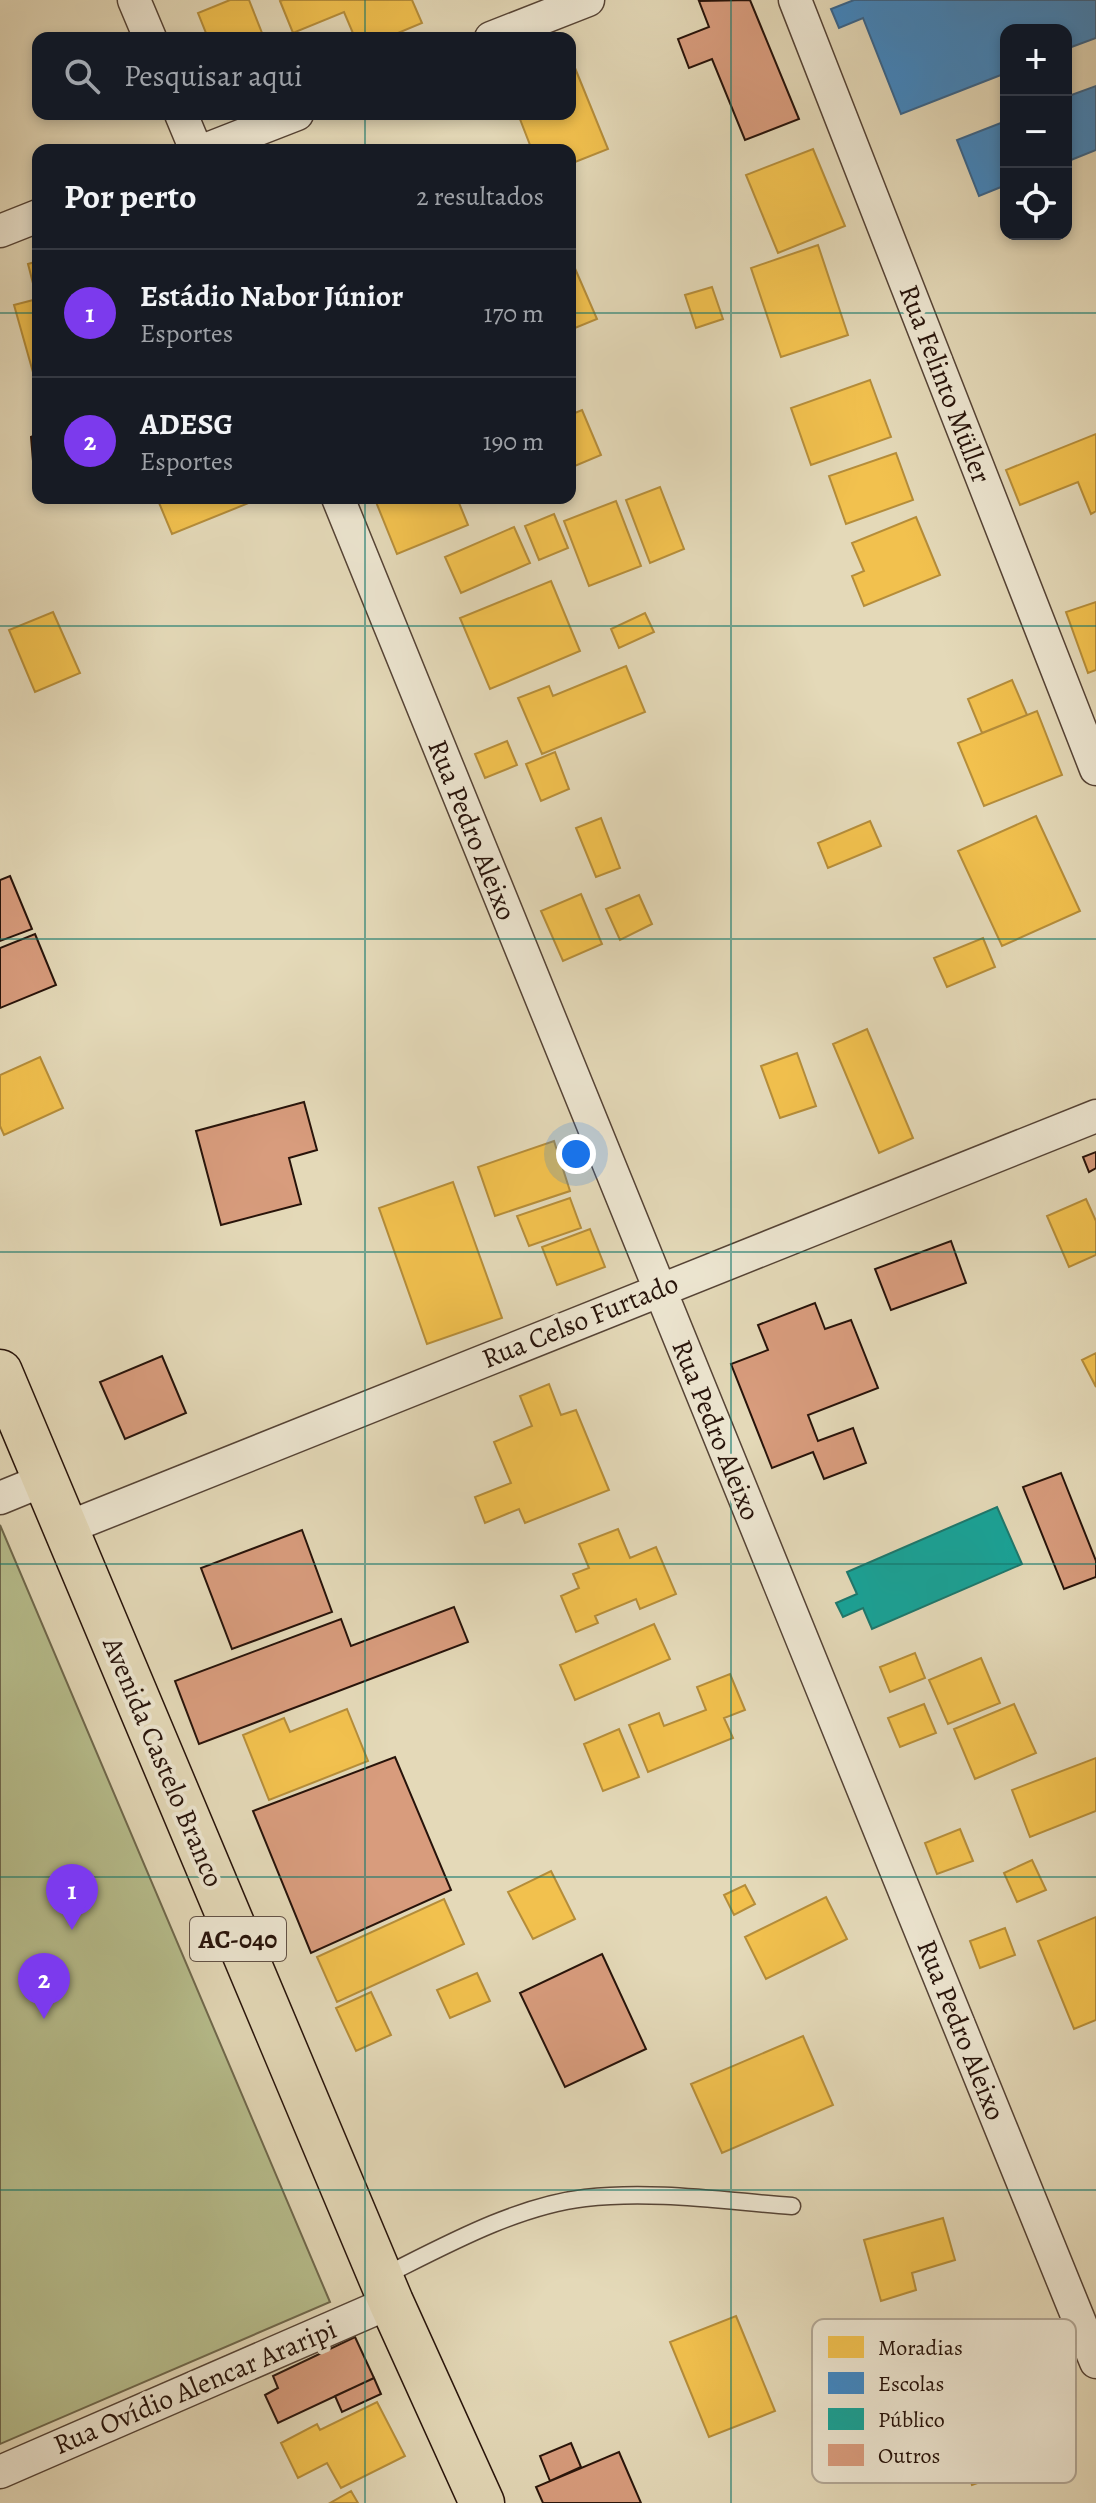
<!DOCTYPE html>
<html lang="pt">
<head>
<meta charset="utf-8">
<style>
  :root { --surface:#171b24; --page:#242831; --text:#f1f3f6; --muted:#9ea1a6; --line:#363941; --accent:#7c3aed }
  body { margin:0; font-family:Alegreya,serif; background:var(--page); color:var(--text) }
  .controls { position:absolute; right:24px; top:24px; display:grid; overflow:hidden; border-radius:16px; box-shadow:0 4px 12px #0003 }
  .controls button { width:72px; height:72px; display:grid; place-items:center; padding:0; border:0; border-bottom:2px solid var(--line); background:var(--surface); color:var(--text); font:40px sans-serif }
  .you { position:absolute; left:576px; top:1154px; width:28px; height:28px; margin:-20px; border:6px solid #fff; border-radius:50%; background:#1a73e8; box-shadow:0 0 0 12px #1a73e833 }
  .badge { display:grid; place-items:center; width:52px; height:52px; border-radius:50%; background:var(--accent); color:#fff; font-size:26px; font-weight:700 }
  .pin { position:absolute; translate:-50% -66px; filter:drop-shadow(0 2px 4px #0008) }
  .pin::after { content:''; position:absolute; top:42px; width:28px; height:24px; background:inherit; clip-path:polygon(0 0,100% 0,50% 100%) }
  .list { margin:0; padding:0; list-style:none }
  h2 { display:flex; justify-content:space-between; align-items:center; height:104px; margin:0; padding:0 32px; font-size:34px }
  h2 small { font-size:26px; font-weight:400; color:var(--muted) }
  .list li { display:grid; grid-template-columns:52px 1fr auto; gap:24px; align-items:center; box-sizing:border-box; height:128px; padding:0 32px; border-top:2px solid var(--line) }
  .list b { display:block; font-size:30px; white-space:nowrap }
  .list p { margin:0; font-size:26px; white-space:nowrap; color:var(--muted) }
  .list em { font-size:26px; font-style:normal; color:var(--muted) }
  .icon { flex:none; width:44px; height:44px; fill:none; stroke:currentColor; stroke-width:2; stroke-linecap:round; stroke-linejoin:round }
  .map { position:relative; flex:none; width:1096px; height:2503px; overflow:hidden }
  .search { position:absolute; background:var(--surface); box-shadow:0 4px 12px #0003; left:32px; top:32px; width:544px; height:88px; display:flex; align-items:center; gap:20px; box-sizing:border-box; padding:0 28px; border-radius:16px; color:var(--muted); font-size:30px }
  .panel { position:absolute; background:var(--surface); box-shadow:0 4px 12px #0003; left:32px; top:144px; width:544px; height:360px; border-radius:16px }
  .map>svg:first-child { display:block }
  .green { fill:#b7be8d; stroke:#6f684c; stroke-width:2 }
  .homes { fill:#f2c14e; stroke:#b58d3a; stroke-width:2 }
  .schools { fill:#3f88c5; stroke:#38658d; stroke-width:2 }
  .public { fill:#17a398; stroke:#1c786d; stroke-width:2 }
  .building { fill:#d89c7d; stroke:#27130a; stroke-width:2 }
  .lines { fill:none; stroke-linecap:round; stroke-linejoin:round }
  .lane-casing { stroke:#564436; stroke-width:19 }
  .street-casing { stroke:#564436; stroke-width:35 }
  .highway-casing { stroke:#27130a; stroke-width:47 }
  .lane { stroke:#ede6d1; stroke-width:16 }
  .street { stroke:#ede6d1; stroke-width:32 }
  .highway { stroke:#e4d9b8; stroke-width:44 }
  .grid { fill:none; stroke:#0f766e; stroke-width:2; stroke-opacity:0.55 }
  .labels { text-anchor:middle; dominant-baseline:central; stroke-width:8; stroke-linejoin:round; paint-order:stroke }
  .shield { fill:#ede6d1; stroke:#625246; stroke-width:2 }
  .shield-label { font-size:26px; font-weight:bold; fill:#27130a }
  .street-label { font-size:28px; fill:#27130a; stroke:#ede6d1 }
  .key { fill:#ede6d1; stroke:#b2a795; stroke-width:2 }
  .key-label { font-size:22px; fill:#27130a }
</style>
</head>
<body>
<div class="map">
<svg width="1096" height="2503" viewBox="0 0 1096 2503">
  <rect width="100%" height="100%" fill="#e4d9b8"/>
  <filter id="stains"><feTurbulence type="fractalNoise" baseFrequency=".0025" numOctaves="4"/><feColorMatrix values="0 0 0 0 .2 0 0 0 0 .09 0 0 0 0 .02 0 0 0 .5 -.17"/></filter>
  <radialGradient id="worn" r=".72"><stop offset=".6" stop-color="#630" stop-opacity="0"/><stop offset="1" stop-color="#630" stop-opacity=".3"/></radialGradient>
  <!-- green -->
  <path class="green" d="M 0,1525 L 330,2302 L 0,2444 Z"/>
  <!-- homes -->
  <path class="homes" d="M 230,0 L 249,0 L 264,38 L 208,38 L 198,13 Z
    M 283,0 L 412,0 L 422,23 L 386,38 L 355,38 L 344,12 L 293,33 L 280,1 Z
    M 575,68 L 608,149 L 570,164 L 570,150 L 532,150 L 518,114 L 570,114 L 570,71 Z
    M 813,149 L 845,226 L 778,253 L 746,175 Z
    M 818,245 L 848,335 L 781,357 L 751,268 Z
    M 570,257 L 597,319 L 570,330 Z
    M 38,261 L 38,390 L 14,305 L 37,299 L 28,264 Z
    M 712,287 L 723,319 L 696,328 L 685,295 Z
    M 870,380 L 891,437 L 811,465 L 791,408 Z
    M 582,410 L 601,455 L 570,468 L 570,415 Z
    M 1096,434 L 1096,511 L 1091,514 L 1078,482 L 1020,505 L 1006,470 Z
    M 896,453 L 913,500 L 846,524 L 829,476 Z
    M 660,487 L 684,549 L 650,563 L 626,500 Z
    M 157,498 L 261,498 L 172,534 Z
    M 385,498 L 457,498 L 468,525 L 397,554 L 376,502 Z
    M 616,501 L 641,566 L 589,586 L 564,521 Z
    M 554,514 L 568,548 L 539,560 L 525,526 Z
    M 916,517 L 940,575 L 864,606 L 852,576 L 864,571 L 852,543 Z
    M 514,527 L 530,563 L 461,593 L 445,557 Z
    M 551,581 L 580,651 L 490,689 L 460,618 Z
    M 1096,602 L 1096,670 L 1088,673 L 1066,612 Z
    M 53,612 L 80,673 L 35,692 L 9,630 Z
    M 645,613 L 654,632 L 619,648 L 611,629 Z
    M 626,666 L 645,712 L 542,754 L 518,698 L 549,686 L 553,696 Z
    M 1012,680 L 1027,715 L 982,733 L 968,699 Z
    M 1037,711 L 1062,775 L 984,806 L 958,743 Z
    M 507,741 L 517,765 L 485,778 L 475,754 Z
    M 555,752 L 569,789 L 541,801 L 526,764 Z
    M 1036,816 L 1080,911 L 1002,946 L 958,851 Z
    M 601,818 L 620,868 L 596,877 L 576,828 Z
    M 870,821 L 881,846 L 828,868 L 818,843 Z
    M 581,894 L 602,944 L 563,961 L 541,911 Z
    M 639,895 L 652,924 L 620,940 L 606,909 Z
    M 983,938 L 995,967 L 947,987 L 934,958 Z
    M 867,1029 L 913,1138 L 879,1153 L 833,1044 Z
    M 797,1053 L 816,1106 L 780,1118 L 761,1066 Z
    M 40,1057 L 63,1108 L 4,1135 L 0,1126 L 0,1075 Z
    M 554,1141 L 570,1191 L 495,1216 L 478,1167 Z
    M 453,1182 L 502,1318 L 427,1344 L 379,1208 Z
    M 570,1198 L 581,1228 L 529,1246 L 517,1216 Z
    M 1086,1199 L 1096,1221 L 1096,1255 L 1069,1267 L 1047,1216 Z
    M 590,1229 L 605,1267 L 557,1285 L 542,1247 Z
    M 1096,1353 L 1096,1387 L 1082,1360 Z
    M 549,1384 L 561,1415 L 576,1410 L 609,1490 L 525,1523 L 519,1509 L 485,1523 L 475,1497 L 511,1483 L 494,1442 L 532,1426 L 520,1396 Z
    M 618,1529 L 630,1558 L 656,1547 L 676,1594 L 640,1609 L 636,1599 L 595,1616 L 598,1623 L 576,1632 L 561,1596 L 579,1588 L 573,1574 L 589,1568 L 579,1544 Z
    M 654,1624 L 670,1659 L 575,1700 L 560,1665 Z
    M 915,1653 L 925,1678 L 890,1692 L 880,1667 Z
    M 981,1658 L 1000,1703 L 948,1724 L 929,1680 Z
    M 730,1674 L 745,1710 L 724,1718 L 733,1738 L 648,1772 L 629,1725 L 659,1713 L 664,1726 L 706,1710 L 697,1687 Z
    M 924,1704 L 936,1733 L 900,1747 L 888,1718 Z
    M 1014,1704 L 1036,1753 L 975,1779 L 954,1729 Z
    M 347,1709 L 368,1761 L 269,1800 L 243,1735 L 284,1718 L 290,1732 Z
    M 619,1729 L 639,1777 L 603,1791 L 584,1744 Z
    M 1096,1758 L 1096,1811 L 1030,1837 L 1012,1790 Z
    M 960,1829 L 973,1861 L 937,1874 L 925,1843 Z
    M 1032,1860 L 1046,1890 L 1017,1902 L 1004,1873 Z
    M 551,1871 L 575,1919 L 533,1939 L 508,1892 Z
    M 745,1885 L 755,1904 L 734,1915 L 724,1895 Z
    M 826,1897 L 847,1939 L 766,1979 L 745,1937 Z
    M 444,1899 L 464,1944 L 337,2002 L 317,1957 Z
    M 1096,1917 L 1096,2020 L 1074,2029 L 1038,1941 Z
    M 1005,1928 L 1015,1955 L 980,1968 L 970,1941 Z
    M 477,1973 L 490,2001 L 450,2018 L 437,1990 Z
    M 371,1992 L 391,2035 L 356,2051 L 336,2008 Z
    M 803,2036 L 833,2105 L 722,2153 L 691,2084 Z
    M 943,2218 L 955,2260 L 912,2273 L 916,2290 L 881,2301 L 864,2240 Z
    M 736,2316 L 775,2411 L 709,2437 L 670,2342 Z
    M 377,2402 L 405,2456 L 341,2488 L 327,2463 L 298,2478 L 281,2443 L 317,2424 L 320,2430 Z
    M 1008,2436 L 1020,2468 L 972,2485 L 961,2453 Z
    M 351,2491 L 358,2503 L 330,2503 Z"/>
  <!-- schools -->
  <path class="schools" d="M 854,0 L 1096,0 L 1096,38 L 1066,49 L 1066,30 L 1006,30 L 1006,73 L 901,114 L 863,18 L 839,28 L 831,9 Z
    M 1096,86 L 1096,150 L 1066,162 L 1066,97 Z
    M 1006,121 L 1006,185 L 979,196 L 957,140 Z"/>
  <!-- public -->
  <path class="public" d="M 997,1507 L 1022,1564 L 872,1629 L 863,1608 L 843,1617 L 836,1603 L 857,1594 L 847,1572 Z"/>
  <!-- building -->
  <path class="building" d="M 750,0 L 799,119 L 745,140 L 712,59 L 689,68 L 678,39 L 709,27 L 699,1 Z
    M 38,434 L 38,484 L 35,485 L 31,437 Z
    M 10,876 L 32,929 L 0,941 L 0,880 Z
    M 35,934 L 56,985 L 0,1008 L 0,948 Z
    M 304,1102 L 317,1150 L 289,1158 L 301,1204 L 221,1225 L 196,1131 Z
    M 1096,1152 L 1096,1168 L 1089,1172 L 1083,1157 Z
    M 951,1241 L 966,1283 L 891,1310 L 875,1269 Z
    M 815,1303 L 825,1329 L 851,1320 L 878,1388 L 808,1415 L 818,1441 L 853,1428 L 866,1463 L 824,1479 L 813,1452 L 772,1468 L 731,1364 L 768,1350 L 758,1325 Z
    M 162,1356 L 186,1413 L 125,1439 L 100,1382 Z
    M 1061,1473 L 1096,1561 L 1096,1577 L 1064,1589 L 1023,1487 Z
    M 302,1530 L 332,1612 L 232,1649 L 201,1568 Z
    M 454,1607 L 468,1642 L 199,1744 L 175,1681 L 341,1619 L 351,1646 Z
    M 395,1757 L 451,1890 L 311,1953 L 253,1811 Z
    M 602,1954 L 646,2049 L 565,2087 L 520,1993 Z
    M 355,2337 L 374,2378 L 278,2423 L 265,2395 L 278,2388 L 273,2376 Z
    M 374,2378 L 381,2394 L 342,2412 L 335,2396 Z
    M 571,2443 L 581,2467 L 550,2481 L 540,2456 Z
    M 619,2452 L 641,2503 L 543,2503 L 536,2487 Z"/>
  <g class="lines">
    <defs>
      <path id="lane" d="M 382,2277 C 444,2246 516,2206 585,2198 C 653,2190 724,2201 792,2206"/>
      <path id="street" d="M 134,0 L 150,38
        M 795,0 L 1096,769
        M 491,38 L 588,0
        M 181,114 L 196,150
        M 205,150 L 297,114
        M 0,231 L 38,216
        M 338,498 L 1096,2362
        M 0,1498 L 44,1480
        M 64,1529 L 1096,1116
        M 0,2472 L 391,2302"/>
      <path id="highway" d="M 0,1372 L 391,2302 L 482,2503"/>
    </defs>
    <!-- lane casing -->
    <use href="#lane" class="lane-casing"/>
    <!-- street casing -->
    <use href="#street" class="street-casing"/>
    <!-- highway casing -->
    <use href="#highway" class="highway-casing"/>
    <!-- lane -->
    <use href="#lane" class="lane"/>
    <!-- street -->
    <use href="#street" class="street"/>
    <!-- highway -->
    <use href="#highway" class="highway"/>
  </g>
  <!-- grid -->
  <path class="grid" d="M 365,0 L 365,38M 731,0 L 731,2503M 365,114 L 365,150M 0,313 L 38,313M 570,313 L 1096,313M 365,498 L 365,2503M 0,626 L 1096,626M 0,939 L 1096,939M 0,1252 L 1096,1252M 0,1564 L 1096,1564M 0,1877 L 1096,1877M 0,2190 L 1096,2190"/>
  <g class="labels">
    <!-- shield labels -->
    <rect class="shield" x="190" y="1917" width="96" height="44" rx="6"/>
    <g class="shield-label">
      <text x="238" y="1939">AC-040</text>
    </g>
    <!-- street labels -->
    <g class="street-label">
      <text transform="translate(945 384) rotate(69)">Rua Felinto Müller</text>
      <text transform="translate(472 830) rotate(68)">Rua Pedro Aleixo</text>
      <text transform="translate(580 1321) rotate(-22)">Rua Celso Furtado</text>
      <text transform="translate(716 1430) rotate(68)">Rua Pedro Aleixo</text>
      <text transform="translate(163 1762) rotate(67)">Avenida Castelo Branco</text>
      <text transform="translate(961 2030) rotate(68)">Rua Pedro Aleixo</text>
      <text transform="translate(195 2387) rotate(-23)">Rua Ovídio Alencar Araripi</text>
    </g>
  </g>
  <!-- legend -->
  <rect x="812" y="2319" width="264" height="164" rx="12" class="key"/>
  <rect x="828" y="2336" width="36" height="22" fill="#f2c14e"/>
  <rect x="828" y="2372" width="36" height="22" fill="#3f88c5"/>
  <rect x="828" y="2408" width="36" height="22" fill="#17a398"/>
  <rect x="828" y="2444" width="36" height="22" fill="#d89c7d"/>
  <g class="key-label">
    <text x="878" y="2355">Moradias</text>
    <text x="878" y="2391">Escolas</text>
    <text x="878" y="2427">Público</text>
    <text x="878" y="2463">Outros</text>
  </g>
  <rect width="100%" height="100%" filter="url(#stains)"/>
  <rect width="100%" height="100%" fill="url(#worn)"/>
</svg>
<div class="controls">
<button>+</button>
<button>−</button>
<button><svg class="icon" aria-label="locate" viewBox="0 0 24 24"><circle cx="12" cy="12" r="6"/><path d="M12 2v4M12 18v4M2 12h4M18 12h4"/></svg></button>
</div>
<div class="you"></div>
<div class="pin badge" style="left:72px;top:1930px">1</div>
<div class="pin badge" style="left:44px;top:2019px">2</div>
<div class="search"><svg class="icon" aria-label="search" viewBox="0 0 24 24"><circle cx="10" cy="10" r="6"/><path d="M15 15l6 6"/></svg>Pesquisar aqui</div>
<section class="panel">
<h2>Por perto<small>2 resultados</small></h2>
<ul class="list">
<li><span class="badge">1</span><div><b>Estádio Nabor Júnior</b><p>Esportes</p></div><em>170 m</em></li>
<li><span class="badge">2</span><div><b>ADESG</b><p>Esportes</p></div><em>190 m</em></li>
</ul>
</section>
</div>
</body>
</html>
